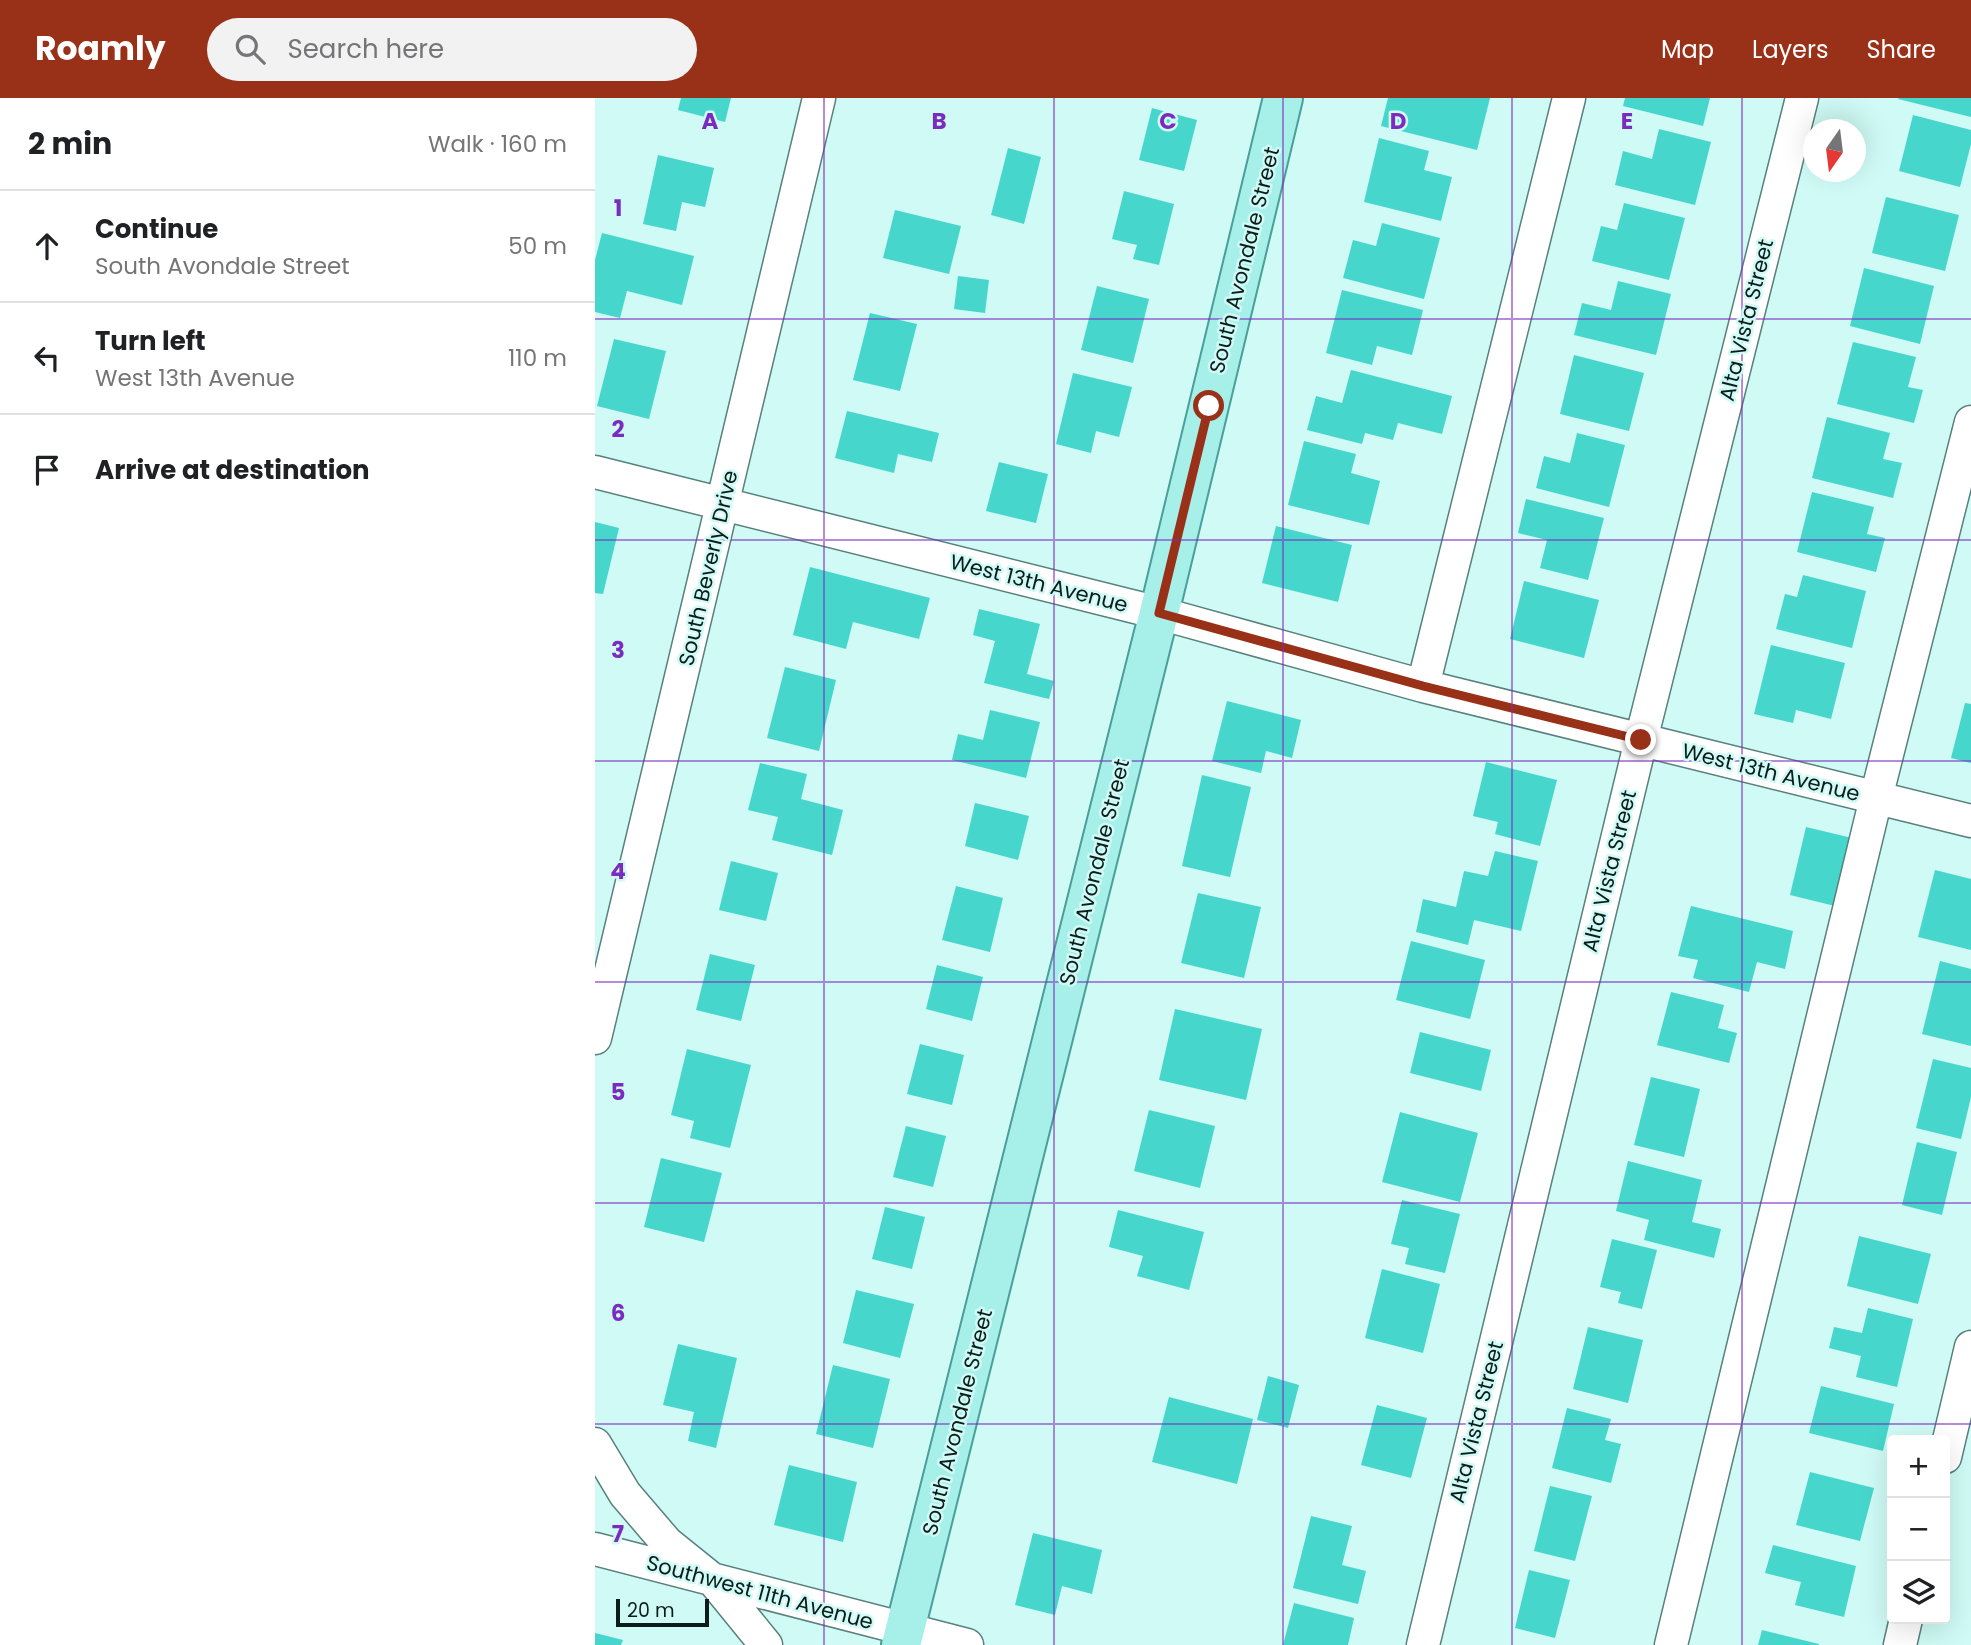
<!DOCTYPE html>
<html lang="en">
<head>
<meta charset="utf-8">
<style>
  :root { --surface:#fff; --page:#f2f2f2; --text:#202124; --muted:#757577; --line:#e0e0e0; --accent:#993118 }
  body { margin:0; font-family:Poppins,sans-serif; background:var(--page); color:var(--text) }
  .controls { position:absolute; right:21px; bottom:21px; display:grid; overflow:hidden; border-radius:7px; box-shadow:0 7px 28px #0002 }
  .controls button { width:63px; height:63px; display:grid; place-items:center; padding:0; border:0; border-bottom:2px solid var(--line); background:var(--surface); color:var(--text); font:35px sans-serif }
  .compass { position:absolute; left:1208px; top:21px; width:63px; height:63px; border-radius:50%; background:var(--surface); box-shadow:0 7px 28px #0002; rotate:194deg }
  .scale { position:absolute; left:21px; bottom:18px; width:93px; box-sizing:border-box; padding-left:7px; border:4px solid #0c1c1b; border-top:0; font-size:19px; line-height:24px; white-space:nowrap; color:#0c1c1b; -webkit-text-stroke:5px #cffaf5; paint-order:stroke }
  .stop { position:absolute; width:21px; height:21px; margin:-16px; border:5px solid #993118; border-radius:50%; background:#fff }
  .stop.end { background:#993118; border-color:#fff; box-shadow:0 2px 7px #0008 }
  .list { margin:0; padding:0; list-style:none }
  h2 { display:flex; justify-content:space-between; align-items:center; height:91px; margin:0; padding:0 28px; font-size:30px }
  h2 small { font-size:23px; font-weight:400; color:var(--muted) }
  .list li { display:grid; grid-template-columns:46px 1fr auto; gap:21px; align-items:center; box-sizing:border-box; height:112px; padding:0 28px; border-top:2px solid var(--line) }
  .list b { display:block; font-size:26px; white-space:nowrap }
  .list p { margin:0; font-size:23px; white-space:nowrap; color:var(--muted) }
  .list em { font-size:23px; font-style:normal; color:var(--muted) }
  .icon { flex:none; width:38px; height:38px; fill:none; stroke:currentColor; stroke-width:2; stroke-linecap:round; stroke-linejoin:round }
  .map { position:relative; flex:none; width:1376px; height:1547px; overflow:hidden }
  header { display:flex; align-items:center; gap:42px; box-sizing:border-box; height:98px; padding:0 35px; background:var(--accent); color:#fff }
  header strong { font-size:33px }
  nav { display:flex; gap:38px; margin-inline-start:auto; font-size:24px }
  .search { width:490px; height:63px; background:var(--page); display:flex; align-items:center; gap:18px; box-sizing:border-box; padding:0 24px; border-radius:38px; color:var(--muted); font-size:26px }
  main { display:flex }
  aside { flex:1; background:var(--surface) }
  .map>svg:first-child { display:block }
  .building { fill:#47d6cb }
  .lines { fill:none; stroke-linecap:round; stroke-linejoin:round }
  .minor-casing { stroke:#58807c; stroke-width:35 }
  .major-casing { stroke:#4a9f98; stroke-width:42 }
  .minor { stroke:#fff; stroke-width:32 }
  .major { stroke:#a7efe9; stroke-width:38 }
  .route { stroke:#993118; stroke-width:9 }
  .grid { fill:none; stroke:#7b2cbf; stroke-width:2; stroke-opacity:0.55 }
  .labels { text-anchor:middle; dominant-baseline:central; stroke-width:5; stroke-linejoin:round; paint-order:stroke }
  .street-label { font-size:21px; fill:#0c1c1b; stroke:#cffaf5 }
  .grid-label { font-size:23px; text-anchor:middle; font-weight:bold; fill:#7b2cbf; stroke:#cffaf5; stroke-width:5; stroke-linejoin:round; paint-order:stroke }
</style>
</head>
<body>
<header>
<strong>Roamly</strong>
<div class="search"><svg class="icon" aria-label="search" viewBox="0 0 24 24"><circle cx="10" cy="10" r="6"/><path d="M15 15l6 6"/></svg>Search here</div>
<nav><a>Map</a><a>Layers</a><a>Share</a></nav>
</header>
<main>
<aside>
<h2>2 min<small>Walk · 160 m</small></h2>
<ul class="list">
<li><svg class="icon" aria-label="ahead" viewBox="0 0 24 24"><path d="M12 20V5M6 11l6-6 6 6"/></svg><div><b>Continue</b><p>South Avondale Street</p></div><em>50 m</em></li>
<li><svg class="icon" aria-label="left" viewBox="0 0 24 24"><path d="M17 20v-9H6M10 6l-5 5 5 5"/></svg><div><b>Turn left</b><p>West 13th Avenue</p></div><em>110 m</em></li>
<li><svg class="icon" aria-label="arrive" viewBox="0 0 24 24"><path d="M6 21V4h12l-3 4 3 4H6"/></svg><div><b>Arrive at destination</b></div></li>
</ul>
</aside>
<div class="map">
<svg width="1376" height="1547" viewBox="0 0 1376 1547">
  <rect width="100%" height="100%" fill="#cffaf5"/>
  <!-- building -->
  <path class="building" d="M 86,0 L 136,0 L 130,24 L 83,12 Z
    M 793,0 L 895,0 L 882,52 L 786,28 Z
    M 1030,0 L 1115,0 L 1108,28 L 1028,8 Z
    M 1304,0 L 1376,0 L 1376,19 L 1303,1 Z
    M 557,10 L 602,22 L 589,73 L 544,62 Z
    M 1318,17 L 1376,32 L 1376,46 L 1365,89 L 1304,73 Z
    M 1064,31 L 1116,44 L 1100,107 L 1020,87 L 1028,53 L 1057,61 Z
    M 784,40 L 834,53 L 829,72 L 857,79 L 846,123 L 769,104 Z
    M 413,50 L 446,59 L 429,126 L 396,117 Z
    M 63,57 L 119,70 L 110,109 L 87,104 L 81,133 L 48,126 Z
    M 529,93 L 579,106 L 564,167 L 538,161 L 542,147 L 517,141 Z
    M 1291,99 L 1364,117 L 1350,173 L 1277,155 Z
    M 1029,105 L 1090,120 L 1074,182 L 997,163 L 1006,128 L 1022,132 Z
    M 300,112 L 366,128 L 354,176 L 288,160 Z
    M 787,125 L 845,140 L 829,201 L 748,180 L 758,142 L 781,148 Z
    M 7,135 L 99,158 L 87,207 L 32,193 L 25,220 L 0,214 L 0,162 Z
    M 1269,170 L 1339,188 L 1325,246 L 1255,228 Z
    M 363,178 L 394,182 L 390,215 L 359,211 Z
    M 1023,183 L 1076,196 L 1061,257 L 979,237 L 987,205 L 1016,212 Z
    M 502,188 L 554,201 L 538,265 L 486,252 Z
    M 747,192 L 828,212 L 817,257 L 782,248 L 777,267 L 731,255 Z
    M 275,215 L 322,226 L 305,293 L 258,282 Z
    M 19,241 L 71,253 L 54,321 L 2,308 Z
    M 1258,244 L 1321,259 L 1313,289 L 1328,292 L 1319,325 L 1242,306 Z
    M 979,257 L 1049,275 L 1034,333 L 965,316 Z
    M 756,272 L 857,298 L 847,336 L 803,325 L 798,342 L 770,335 L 767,346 L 712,332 L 721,298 L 747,305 Z
    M 478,275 L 537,289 L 524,339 L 501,333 L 496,355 L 461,346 Z
    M 252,313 L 344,335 L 337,364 L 303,356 L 299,375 L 240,360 Z
    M 1232,319 L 1295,335 L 1288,361 L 1307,365 L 1298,400 L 1217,380 Z
    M 982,335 L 1030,347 L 1014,409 L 941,390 L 949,358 L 975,365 Z
    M 709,343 L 761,356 L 756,375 L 785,383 L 774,427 L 693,407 Z
    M 404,364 L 453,376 L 441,425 L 391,413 Z
    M 1217,394 L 1279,409 L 1272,436 L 1290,440 L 1281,474 L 1202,454 Z
    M 931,401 L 1009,420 L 993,482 L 945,470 L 952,442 L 923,435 Z
    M 0,424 L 24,430 L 8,496 L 0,495 Z
    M 681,428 L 757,447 L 743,504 L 667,485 Z
    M 215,469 L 335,500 L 324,541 L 258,524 L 251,551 L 198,537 Z
    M 1208,477 L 1271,493 L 1257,550 L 1181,531 L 1190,496 L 1202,499 Z
    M 929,483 L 1004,502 L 989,560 L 915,541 Z
    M 384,511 L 445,526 L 432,576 L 459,583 L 454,601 L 389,585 L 400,543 L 378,537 Z
    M 1176,547 L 1250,565 L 1236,621 L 1201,612 L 1198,625 L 1159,616 Z
    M 190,569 L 241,582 L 224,653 L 172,640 Z
    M 632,603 L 706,622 L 697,660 L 671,653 L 666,675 L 617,663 Z
    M 1370,605 L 1376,606 L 1376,665 L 1356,660 Z
    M 395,612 L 445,624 L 431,680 L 357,662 L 363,636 L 388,642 Z
    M 891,664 L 962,682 L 945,748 L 900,736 L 903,724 L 878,718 Z
    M 165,665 L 212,676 L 206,701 L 248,712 L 237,757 L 177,742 L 183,719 L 153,712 Z
    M 607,677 L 656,689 L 635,779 L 587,768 Z
    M 380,705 L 434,718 L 423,762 L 370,748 Z
    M 1211,729 L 1257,740 L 1240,808 L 1195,797 Z
    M 900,753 L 943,763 L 926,833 L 879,822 L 873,847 L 821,834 L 828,801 L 861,809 L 869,773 L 893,778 Z
    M 136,763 L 183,775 L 171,823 L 124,812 Z
    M 1340,772 L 1376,781 L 1376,852 L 1323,839 Z
    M 361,788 L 408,800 L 395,854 L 347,842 Z
    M 603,795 L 666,809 L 649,880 L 586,865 Z
    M 1096,808 L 1198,833 L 1190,871 L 1162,864 L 1154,894 L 1098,880 L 1103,862 L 1083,858 Z
    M 816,843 L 890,862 L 875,921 L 801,902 Z
    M 115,856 L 160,867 L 146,923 L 101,912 Z
    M 1345,863 L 1376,871 L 1376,948 L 1327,936 Z
    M 342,867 L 388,879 L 377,923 L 331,911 Z
    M 1076,894 L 1129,907 L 1123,930 L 1142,935 L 1134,965 L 1062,947 Z
    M 580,911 L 667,931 L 651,1002 L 564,982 Z
    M 825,934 L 896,952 L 886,993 L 815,975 Z
    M 325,946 L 369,957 L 357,1007 L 312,996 Z
    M 92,951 L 156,967 L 135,1050 L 95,1040 L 99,1023 L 76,1017 Z
    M 1338,961 L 1376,970 L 1376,999 L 1366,1041 L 1321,1030 Z
    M 1056,979 L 1105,991 L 1089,1059 L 1039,1047 Z
    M 554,1012 L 620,1028 L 605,1090 L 539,1073 Z
    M 805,1014 L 883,1035 L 865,1104 L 787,1084 Z
    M 311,1028 L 351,1038 L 338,1089 L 298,1079 Z
    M 1322,1044 L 1362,1054 L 1347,1117 L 1307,1107 Z
    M 66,1060 L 127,1075 L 109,1144 L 49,1129 Z
    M 1033,1063 L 1107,1082 L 1097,1124 L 1126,1131 L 1119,1160 L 1049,1142 L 1054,1122 L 1021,1113 Z
    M 807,1102 L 865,1116 L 850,1175 L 810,1166 L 814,1150 L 796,1146 Z
    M 290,1109 L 330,1119 L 317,1171 L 277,1161 Z
    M 523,1112 L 609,1134 L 594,1192 L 542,1178 L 548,1158 L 514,1149 Z
    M 1264,1138 L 1336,1156 L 1323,1206 L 1252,1188 Z
    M 1017,1141 L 1062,1152 L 1047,1211 L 1023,1205 L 1026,1194 L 1005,1189 Z
    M 787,1171 L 845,1186 L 828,1255 L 770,1240 Z
    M 261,1192 L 319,1206 L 305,1260 L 248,1245 Z
    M 1273,1210 L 1318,1221 L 1302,1289 L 1261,1279 L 1266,1258 L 1234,1250 L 1239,1229 L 1267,1235 Z
    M 993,1229 L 1048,1242 L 1033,1305 L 978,1291 Z
    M 83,1246 L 142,1260 L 121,1350 L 93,1343 L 99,1314 L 68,1307 Z
    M 238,1267 L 295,1281 L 278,1350 L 221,1336 Z
    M 673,1278 L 704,1287 L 693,1330 L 662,1322 Z
    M 1226,1288 L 1299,1306 L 1288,1353 L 1214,1335 Z
    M 574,1299 L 658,1321 L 642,1386 L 557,1364 Z
    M 782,1307 L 832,1320 L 816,1380 L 766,1367 Z
    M 972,1310 L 1016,1321 L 1010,1342 L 1026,1346 L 1016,1385 L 957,1370 Z
    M 194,1367 L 262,1384 L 248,1444 L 179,1427 Z
    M 1215,1374 L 1279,1390 L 1265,1443 L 1201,1427 Z
    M 955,1388 L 997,1398 L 980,1463 L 939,1453 Z
    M 716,1418 L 757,1428 L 747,1467 L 771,1473 L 763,1506 L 698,1490 Z
    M 438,1435 L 507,1452 L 497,1496 L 467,1488 L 460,1517 L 420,1507 Z
    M 1178,1447 L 1261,1468 L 1249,1519 L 1200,1507 L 1206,1484 L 1170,1475 Z
    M 934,1472 L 975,1482 L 960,1540 L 920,1530 Z
    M 699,1505 L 759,1520 L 753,1547 L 688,1547 Z
    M 1167,1532 L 1224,1546 L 1224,1547 L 1163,1547 Z
    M 0,1535 L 28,1542 L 26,1547 L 0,1547 Z"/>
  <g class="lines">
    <defs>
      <path id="minor" d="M 0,374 L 564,515 L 828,588 L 1376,723
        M 828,588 L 974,0
        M 0,940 L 224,0
        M 0,1346 L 30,1396 L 72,1445 L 118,1482 L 171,1547
        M 1350,1359 L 1376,1249
        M 0,1451 L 372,1547
        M 828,1547 L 1046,642 L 1207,0
        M 1076,1547 L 1281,700 L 1376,324
        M 1305,1547 L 1311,1521"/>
      <path id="major" d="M 306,1547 L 564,515 L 688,0"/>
    </defs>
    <!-- minor casing -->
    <use href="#minor" class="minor-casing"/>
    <!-- major casing -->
    <use href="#major" class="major-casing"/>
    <!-- minor -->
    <use href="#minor" class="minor"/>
    <!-- major -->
    <use href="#major" class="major"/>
  </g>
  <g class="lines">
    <!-- route -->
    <path class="route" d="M 614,308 L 564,515 L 828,588 L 1046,642"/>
  </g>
  <!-- grid -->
  <path class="grid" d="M 229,0 L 229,1547M 459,0 L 459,1547M 688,0 L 688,1547M 917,0 L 917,1547M 1147,0 L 1147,1547M 0,221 L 1376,221M 0,442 L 1376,442M 0,663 L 1376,663M 0,884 L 1376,884M 0,1105 L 1376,1105M 0,1326 L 1376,1326"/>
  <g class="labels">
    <!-- street labels -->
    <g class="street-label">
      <text transform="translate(649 162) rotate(-76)">South Avondale Street</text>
      <text transform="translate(1151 222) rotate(-76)">Alta Vista Street</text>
      <text transform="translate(113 470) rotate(-77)">South Beverly Drive</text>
      <text transform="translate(444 485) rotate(14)">West 13th Avenue</text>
      <text transform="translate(1176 674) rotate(14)">West 13th Avenue</text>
      <text transform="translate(1014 773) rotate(-76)">Alta Vista Street</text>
      <text transform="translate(499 774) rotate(-76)">South Avondale Street</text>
      <text transform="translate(362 1324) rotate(-76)">South Avondale Street</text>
      <text transform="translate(881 1324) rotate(-76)">Alta Vista Street</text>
      <text transform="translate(165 1494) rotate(15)">Southwest 11th Avenue</text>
    </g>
  </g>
  <g class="grid-label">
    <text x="115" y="31">A</text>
    <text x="344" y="31">B</text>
    <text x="573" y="31">C</text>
    <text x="803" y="31">D</text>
    <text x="1032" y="31">E</text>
    <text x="23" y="118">1</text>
    <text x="23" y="339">2</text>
    <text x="23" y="560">3</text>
    <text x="23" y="781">4</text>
    <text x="23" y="1002">5</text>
    <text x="23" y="1223">6</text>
    <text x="23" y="1444">7</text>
  </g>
</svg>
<div class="controls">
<button>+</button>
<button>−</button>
<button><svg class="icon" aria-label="layers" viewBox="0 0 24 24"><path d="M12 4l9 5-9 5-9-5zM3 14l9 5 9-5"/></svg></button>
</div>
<svg class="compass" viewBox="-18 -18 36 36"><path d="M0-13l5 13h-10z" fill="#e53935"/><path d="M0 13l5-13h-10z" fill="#757577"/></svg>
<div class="scale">20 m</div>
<div class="stop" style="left:614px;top:308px"></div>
<div class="stop end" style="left:1046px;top:642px"></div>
</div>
</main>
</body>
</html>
